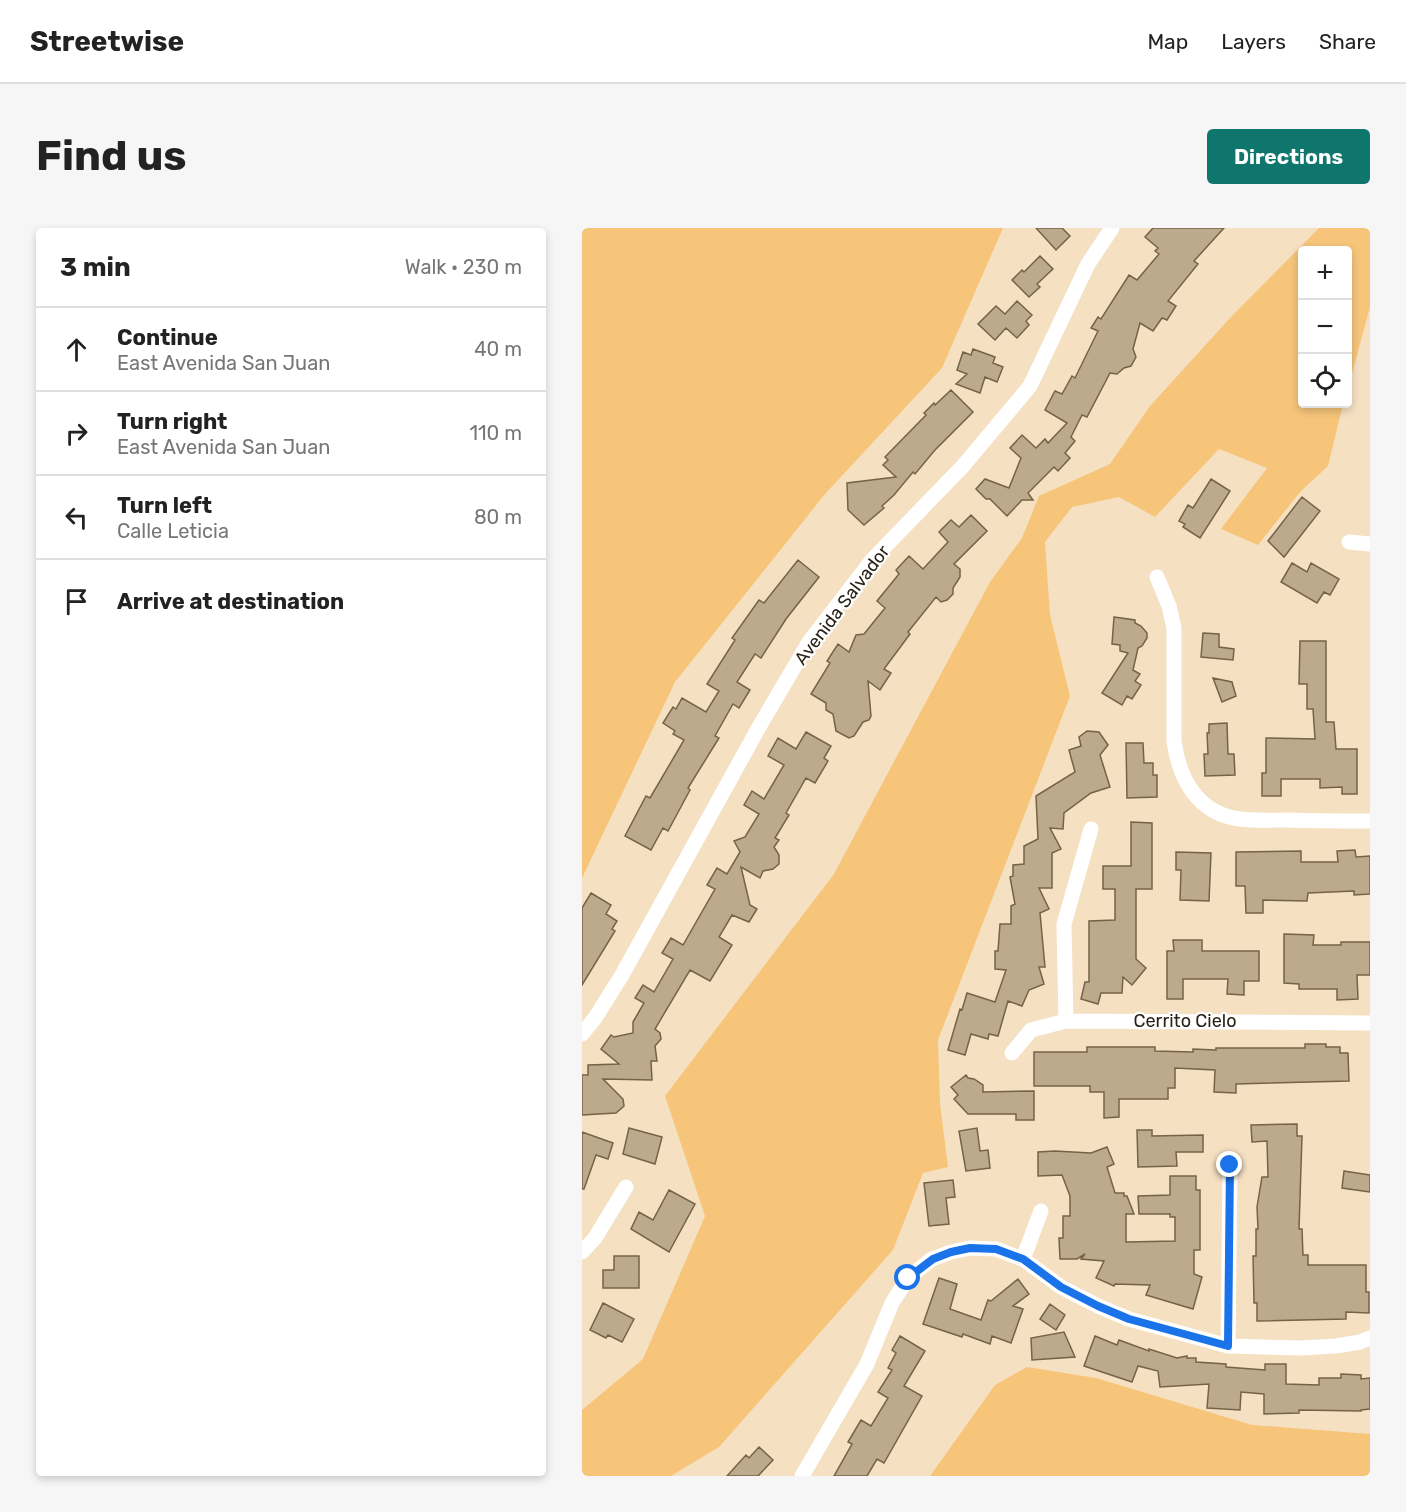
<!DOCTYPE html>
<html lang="en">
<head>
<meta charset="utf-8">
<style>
  :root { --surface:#fff; --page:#f6f6f6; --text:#222; --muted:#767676; --line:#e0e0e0; --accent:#0f766e }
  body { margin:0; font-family:Rubik,sans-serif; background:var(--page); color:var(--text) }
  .controls { position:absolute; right:18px; top:18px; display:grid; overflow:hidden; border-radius:6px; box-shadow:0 3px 9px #0003 }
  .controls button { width:54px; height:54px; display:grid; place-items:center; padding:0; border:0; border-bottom:2px solid var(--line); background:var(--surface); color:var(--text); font:30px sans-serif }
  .stop { position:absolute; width:18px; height:18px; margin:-14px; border:4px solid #1a73e8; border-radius:50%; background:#fff }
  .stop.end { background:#1a73e8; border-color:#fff; box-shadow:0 2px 6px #0008 }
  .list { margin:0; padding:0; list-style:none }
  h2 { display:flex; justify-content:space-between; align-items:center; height:78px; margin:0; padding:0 24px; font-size:26px }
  h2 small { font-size:20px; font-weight:400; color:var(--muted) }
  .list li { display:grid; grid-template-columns:39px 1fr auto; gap:18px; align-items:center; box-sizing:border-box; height:84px; padding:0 24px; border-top:2px solid var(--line) }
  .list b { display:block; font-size:22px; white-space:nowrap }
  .list p { margin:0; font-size:20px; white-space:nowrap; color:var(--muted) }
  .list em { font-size:20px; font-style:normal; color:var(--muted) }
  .icon { flex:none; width:33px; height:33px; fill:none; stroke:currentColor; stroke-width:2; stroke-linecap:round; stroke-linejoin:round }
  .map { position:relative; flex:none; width:788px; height:1248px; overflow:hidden; border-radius:6px }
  header { display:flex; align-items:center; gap:36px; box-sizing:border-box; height:84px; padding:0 30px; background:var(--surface); border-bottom:2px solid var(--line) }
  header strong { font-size:28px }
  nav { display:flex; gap:33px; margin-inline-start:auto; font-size:21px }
  .intro { display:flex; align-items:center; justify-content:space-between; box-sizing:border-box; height:144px; padding:0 36px }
  h1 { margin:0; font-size:42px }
  .button { padding:15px 27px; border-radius:6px; background:var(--accent); color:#fff; font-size:21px; font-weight:700 }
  main { display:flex; gap:36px; padding:0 36px }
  aside { flex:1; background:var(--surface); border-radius:6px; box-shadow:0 3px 9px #0003 }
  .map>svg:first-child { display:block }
  .green { fill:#f6c57a }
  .building { fill:#bda98c; stroke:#756348; stroke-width:1.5 }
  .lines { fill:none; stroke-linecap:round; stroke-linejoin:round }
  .minor { stroke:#fff; stroke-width:15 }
  .route { stroke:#1a73e8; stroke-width:8 }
  .labels { text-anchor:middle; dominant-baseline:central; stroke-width:4.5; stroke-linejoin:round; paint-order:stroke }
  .street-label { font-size:18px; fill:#2a2217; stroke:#fff }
</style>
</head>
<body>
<header>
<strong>Streetwise</strong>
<nav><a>Map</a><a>Layers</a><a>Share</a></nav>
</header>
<div class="intro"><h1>Find us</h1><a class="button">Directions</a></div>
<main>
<aside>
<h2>3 min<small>Walk · 230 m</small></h2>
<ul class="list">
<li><svg class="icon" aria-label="ahead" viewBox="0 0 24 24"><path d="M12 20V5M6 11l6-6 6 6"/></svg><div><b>Continue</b><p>East Avenida San Juan</p></div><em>40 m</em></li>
<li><svg class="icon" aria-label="right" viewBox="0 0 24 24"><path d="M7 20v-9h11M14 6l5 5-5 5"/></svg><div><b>Turn right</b><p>East Avenida San Juan</p></div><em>110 m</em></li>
<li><svg class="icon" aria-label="left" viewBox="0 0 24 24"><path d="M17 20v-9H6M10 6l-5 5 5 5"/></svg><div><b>Turn left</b><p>Calle Leticia</p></div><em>80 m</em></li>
<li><svg class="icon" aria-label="arrive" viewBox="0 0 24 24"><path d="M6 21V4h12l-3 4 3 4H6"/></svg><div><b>Arrive at destination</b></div></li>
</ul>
</aside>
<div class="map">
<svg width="788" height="1248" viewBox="0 0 788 1248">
  <rect width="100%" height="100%" fill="#f5e0c2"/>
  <!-- green -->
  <path class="green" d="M 0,0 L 421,0 L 360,140 L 243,266 L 93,454 L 0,650 Z
    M 737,0 L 788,0 L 788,79 L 766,160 L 766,22 L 720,22 L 720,176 L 761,176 L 746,238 L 718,264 L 676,317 L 639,301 L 685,240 L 637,221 L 573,289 L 537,269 L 490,279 L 463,314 L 468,387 L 488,468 L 356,812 L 358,875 L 366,939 L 341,945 L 311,1022 L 137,1219 L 89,1248 L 0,1248 L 0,1182 L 61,1131 L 123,988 L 83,868 L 252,646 L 408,354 L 440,310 L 457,268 L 528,236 L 568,178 L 648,90 Z
    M 445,1139 L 514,1150 L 670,1197 L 788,1206 L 788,1248 L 348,1248 L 413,1157 Z"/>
  <!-- building -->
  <path class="building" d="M 454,0 L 480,0 L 488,8 L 474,22 Z
    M 571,0 L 642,0 L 612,33 L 616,36 L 586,73 L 594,78 L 585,92 L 580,90 L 571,103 L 558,95 L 551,121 L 554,129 L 549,138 L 542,140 L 535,146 L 528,145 L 505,189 L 500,187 L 489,209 L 493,213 L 483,225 L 488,230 L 476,243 L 472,239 L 446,265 L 451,272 L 440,272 L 425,288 L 408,271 L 404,271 L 394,261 L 403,251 L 427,260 L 439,230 L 428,220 L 440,207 L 454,220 L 463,211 L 466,215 L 485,195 L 463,182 L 473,163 L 480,166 L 490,148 L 493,150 L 516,103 L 509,100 L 516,89 L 519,91 L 547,47 L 555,52 L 577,26 L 573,23 L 576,20 L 563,9 Z
    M 458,28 L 471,41 L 455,56 L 458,59 L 447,69 L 430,52 L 440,42 L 442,44 Z
    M 435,73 L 450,87 L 444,93 L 447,97 L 435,110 L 424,100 L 413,112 L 396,96 L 414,78 L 423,86 Z
    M 391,121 L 413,129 L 411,135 L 421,139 L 415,154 L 403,149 L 398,165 L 374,156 L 385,146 L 375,142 L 381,124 L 389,127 Z
    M 369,162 L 391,184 L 353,222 L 333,246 L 331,244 L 312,267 L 300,278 L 302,280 L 282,297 L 266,282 L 265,255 L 314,249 L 301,237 L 306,232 L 303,229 L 344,187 L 342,185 L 352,175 L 353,177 Z
    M 629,251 L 648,263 L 618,310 L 601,299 L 603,296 L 597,293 L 606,277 L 611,280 Z
    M 720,269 L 738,283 L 702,329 L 686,313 Z
    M 389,287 L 405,303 L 372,336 L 378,341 L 378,349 L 371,360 L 371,366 L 365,372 L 359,374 L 354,369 L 326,404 L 328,406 L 302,441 L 309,445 L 298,462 L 286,453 L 289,488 L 287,492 L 281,494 L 272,508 L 267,510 L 254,503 L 251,486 L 244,482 L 244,475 L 229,466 L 248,435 L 245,433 L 256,416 L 267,424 L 274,407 L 282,406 L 303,380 L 295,373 L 317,346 L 314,342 L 327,328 L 341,341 L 366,314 L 357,304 L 369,292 L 377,299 Z
    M 216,332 L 237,349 L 204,391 L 179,430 L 173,426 L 155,454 L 168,462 L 157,480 L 151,476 L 133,508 L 137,510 L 106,560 L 108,562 L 86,603 L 81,600 L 69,622 L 43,608 L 64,568 L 68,570 L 102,512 L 91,506 L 93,503 L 81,495 L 91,479 L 94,481 L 100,470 L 124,484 L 137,463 L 125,456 L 153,412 L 150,410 L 177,372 L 182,375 Z
    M 710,335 L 725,344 L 729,335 L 757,351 L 748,367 L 742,364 L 735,375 L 699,354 Z
    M 532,389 L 553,392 L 553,395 L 559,398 L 565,405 L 565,410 L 560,418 L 556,420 L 551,442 L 558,446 L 553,453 L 559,457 L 550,471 L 545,468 L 540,477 L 520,465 L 546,425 L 538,423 L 538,417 L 530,416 Z
    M 621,405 L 637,406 L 637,419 L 652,421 L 651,432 L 619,429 Z
    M 718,413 L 744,413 L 744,494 L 752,494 L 754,521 L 775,521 L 775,566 L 760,566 L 760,559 L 738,560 L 738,551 L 699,551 L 699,568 L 680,568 L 680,545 L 684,545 L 684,510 L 733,511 L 731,481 L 725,481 L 725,456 L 717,456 Z
    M 631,450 L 650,454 L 654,468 L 640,474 Z
    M 645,495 L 646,526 L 652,526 L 653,547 L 623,548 L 622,526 L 626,526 L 625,505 L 627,505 L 627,496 Z
    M 505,503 L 517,504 L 526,517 L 518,527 L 528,559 L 509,565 L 482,585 L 481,601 L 468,600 L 479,621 L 470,625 L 470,660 L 457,660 L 467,681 L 458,685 L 463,739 L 457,739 L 462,756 L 447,762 L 440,778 L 426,773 L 416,808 L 407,806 L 406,811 L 389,806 L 383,827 L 366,822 L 378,781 L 380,782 L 385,765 L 413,774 L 424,742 L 413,741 L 413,723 L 416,723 L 418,696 L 429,696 L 429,678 L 433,676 L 428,649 L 431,648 L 431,637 L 442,636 L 442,618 L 456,611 L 454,568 L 493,544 L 487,522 L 499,518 L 497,509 Z
    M 224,504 L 249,518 L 242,530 L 246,533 L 233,555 L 224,550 L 204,585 L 207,587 L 193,610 L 197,612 L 192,619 L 197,627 L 197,636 L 191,641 L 181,643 L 178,650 L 159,639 L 168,677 L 175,681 L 167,694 L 150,687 L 137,709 L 150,717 L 128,753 L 108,742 L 73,801 L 78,805 L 79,811 L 73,818 L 75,833 L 69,833 L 70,852 L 21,851 L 41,871 L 42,878 L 34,885 L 0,887 L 0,847 L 6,847 L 6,837 L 37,836 L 19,821 L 29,807 L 32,809 L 51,805 L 51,794 L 62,775 L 53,770 L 61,757 L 72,764 L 91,731 L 80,725 L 89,710 L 101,717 L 133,661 L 125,657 L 135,640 L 145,646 L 158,624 L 152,613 L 163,609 L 177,586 L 162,577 L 170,563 L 182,571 L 202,537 L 186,528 L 196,510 L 214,521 Z
    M 544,515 L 561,515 L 562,535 L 571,535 L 571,547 L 575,547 L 575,569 L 545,570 Z
    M 549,594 L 570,595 L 570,661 L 554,661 L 554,731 L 564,740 L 550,757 L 541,749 L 540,765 L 519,765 L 516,776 L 499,771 L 503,754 L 507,754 L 507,693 L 533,692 L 533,661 L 521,661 L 521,638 L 549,638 Z
    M 773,622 L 774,629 L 788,628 L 788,666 L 772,667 L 772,663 L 726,665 L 725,673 L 681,672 L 681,685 L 664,685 L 663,658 L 654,658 L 654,624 L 719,623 L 719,634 L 756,634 L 755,623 Z
    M 594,624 L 629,625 L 627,673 L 598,672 L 599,642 L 594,642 Z
    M 9,665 L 29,677 L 24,686 L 35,693 L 30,701 L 33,703 L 0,757 L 0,680 Z
    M 702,706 L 732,707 L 731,717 L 759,717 L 759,714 L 788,714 L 788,747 L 775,747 L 776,771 L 755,772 L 755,761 L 717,761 L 717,756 L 702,755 Z
    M 591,712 L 620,712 L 620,723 L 677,723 L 677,753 L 662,753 L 662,767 L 645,766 L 646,751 L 601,751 L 601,771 L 585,771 L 585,723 L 592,723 Z
    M 723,816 L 744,816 L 744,819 L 758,819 L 758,825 L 766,825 L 767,853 L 654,856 L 654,865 L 632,864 L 633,842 L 593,840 L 593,860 L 586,860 L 586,871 L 537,871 L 537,889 L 522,890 L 522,864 L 508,864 L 508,858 L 452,858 L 452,824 L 505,824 L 505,819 L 573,819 L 573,823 L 611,824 L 611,821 L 634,822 L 634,820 L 723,820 Z
    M 384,847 L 386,850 L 392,851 L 401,857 L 401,864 L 452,863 L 452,892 L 434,892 L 434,886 L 386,886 L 372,871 L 376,867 L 369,859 Z
    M 715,896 L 715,908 L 720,908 L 717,1001 L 720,1001 L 721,1027 L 726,1027 L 726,1037 L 784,1037 L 784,1064 L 787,1064 L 787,1085 L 764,1084 L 764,1091 L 675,1093 L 675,1075 L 672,1075 L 671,1028 L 674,1028 L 674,1001 L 676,1001 L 675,979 L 680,949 L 686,949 L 685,913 L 670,914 L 669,897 Z
    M 47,900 L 80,909 L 73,936 L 41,926 Z
    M 395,900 L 398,923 L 406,922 L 408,940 L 384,943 L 377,903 Z
    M 555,902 L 570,902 L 570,908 L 621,907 L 621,924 L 594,924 L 595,938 L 556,939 Z
    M 0,904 L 31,915 L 26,931 L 14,927 L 2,961 L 0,961 Z
    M 525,919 L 532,936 L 525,939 L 533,965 L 542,965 L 542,968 L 545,968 L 552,986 L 544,986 L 544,1014 L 593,1013 L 593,989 L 588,989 L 588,986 L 557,986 L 556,968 L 588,967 L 588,948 L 614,948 L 614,962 L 618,962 L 618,1022 L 612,1022 L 612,1046 L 620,1049 L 611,1081 L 564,1067 L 568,1057 L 533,1056 L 532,1058 L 514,1050 L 522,1033 L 499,1031 L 503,1026 L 495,1031 L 478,1031 L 477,1010 L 481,1010 L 481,988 L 488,988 L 488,968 L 480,947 L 456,948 L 456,924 L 473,923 L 509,925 Z
    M 762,943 L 788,947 L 788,964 L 760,960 Z
    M 371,952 L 373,969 L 364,970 L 367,996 L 347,998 L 342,955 Z
    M 87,962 L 113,976 L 87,1024 L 49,1001 L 57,984 L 71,992 Z
    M 32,1028 L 57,1028 L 57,1060 L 21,1060 L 21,1042 L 32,1042 Z
    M 357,1050 L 375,1056 L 368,1081 L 399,1092 L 406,1072 L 409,1073 L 436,1051 L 447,1066 L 431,1078 L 441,1081 L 429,1115 L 410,1108 L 408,1116 L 381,1106 L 380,1109 L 341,1096 Z
    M 21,1075 L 52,1091 L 40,1114 L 26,1107 L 24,1110 L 8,1102 Z
    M 468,1076 L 483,1087 L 474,1102 L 458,1091 Z
    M 482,1104 L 493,1129 L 450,1132 L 449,1110 Z
    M 318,1108 L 343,1123 L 322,1158 L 340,1168 L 302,1235 L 295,1231 L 285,1248 L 252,1248 L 270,1216 L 266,1214 L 279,1192 L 289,1198 L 306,1170 L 296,1164 L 310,1142 L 306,1140 L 314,1125 L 310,1122 Z
    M 513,1108 L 535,1117 L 537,1112 L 567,1123 L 567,1121 L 595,1130 L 605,1128 L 605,1130 L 614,1130 L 614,1134 L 644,1136 L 644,1139 L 683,1142 L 683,1136 L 704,1136 L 704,1156 L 737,1157 L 737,1150 L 759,1150 L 759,1146 L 779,1147 L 779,1151 L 788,1150 L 788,1181 L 779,1182 L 779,1183 L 717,1182 L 717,1185 L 682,1186 L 682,1166 L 659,1164 L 658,1182 L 625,1180 L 627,1156 L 578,1159 L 576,1143 L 556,1138 L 550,1154 L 502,1138 Z
    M 177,1219 L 191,1232 L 176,1248 L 145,1248 L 164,1227 L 167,1230 Z"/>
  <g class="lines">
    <!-- minor -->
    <path class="minor" d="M 767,314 L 788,316
      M 575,349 L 587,378 L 592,400 L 592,513 C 597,551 616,586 658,591 C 673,593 689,592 705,592 C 732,593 760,593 788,593
      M 484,793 L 482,696 L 509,601
      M 0,806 L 13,790 L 40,747 L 177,499 L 227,414 L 290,332 L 381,238 L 448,158 L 506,36 L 530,0
      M 430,825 L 449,802 L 484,793 L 788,795
      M 0,1024 L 13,1010 L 44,959
      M 441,1031 L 459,983
      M 646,1118 L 648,937
      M 220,1248 L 285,1136 L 310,1075 L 326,1050 L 350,1031 L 369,1024 L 388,1020 L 414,1021 L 441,1031 L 479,1059 L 516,1078 L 547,1091 L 646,1118 L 719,1120 L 754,1118 L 778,1114 L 788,1110"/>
  </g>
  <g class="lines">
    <!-- route -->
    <path class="route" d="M 326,1050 L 351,1031 L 369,1024 L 388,1020 L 414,1021 L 441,1031 L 479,1059 L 516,1078 L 547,1091 L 646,1118 L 648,937"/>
  </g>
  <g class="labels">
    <!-- street labels -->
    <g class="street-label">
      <text transform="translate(260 377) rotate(-53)">Avenida Salvador</text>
      <text x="603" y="793">Cerrito Cielo</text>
    </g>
  </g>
</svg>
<div class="controls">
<button>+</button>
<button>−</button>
<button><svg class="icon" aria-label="locate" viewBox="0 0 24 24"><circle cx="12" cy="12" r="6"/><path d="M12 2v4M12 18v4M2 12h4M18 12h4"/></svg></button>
</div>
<div class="stop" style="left:326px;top:1050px"></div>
<div class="stop end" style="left:648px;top:937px"></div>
</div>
</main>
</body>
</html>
